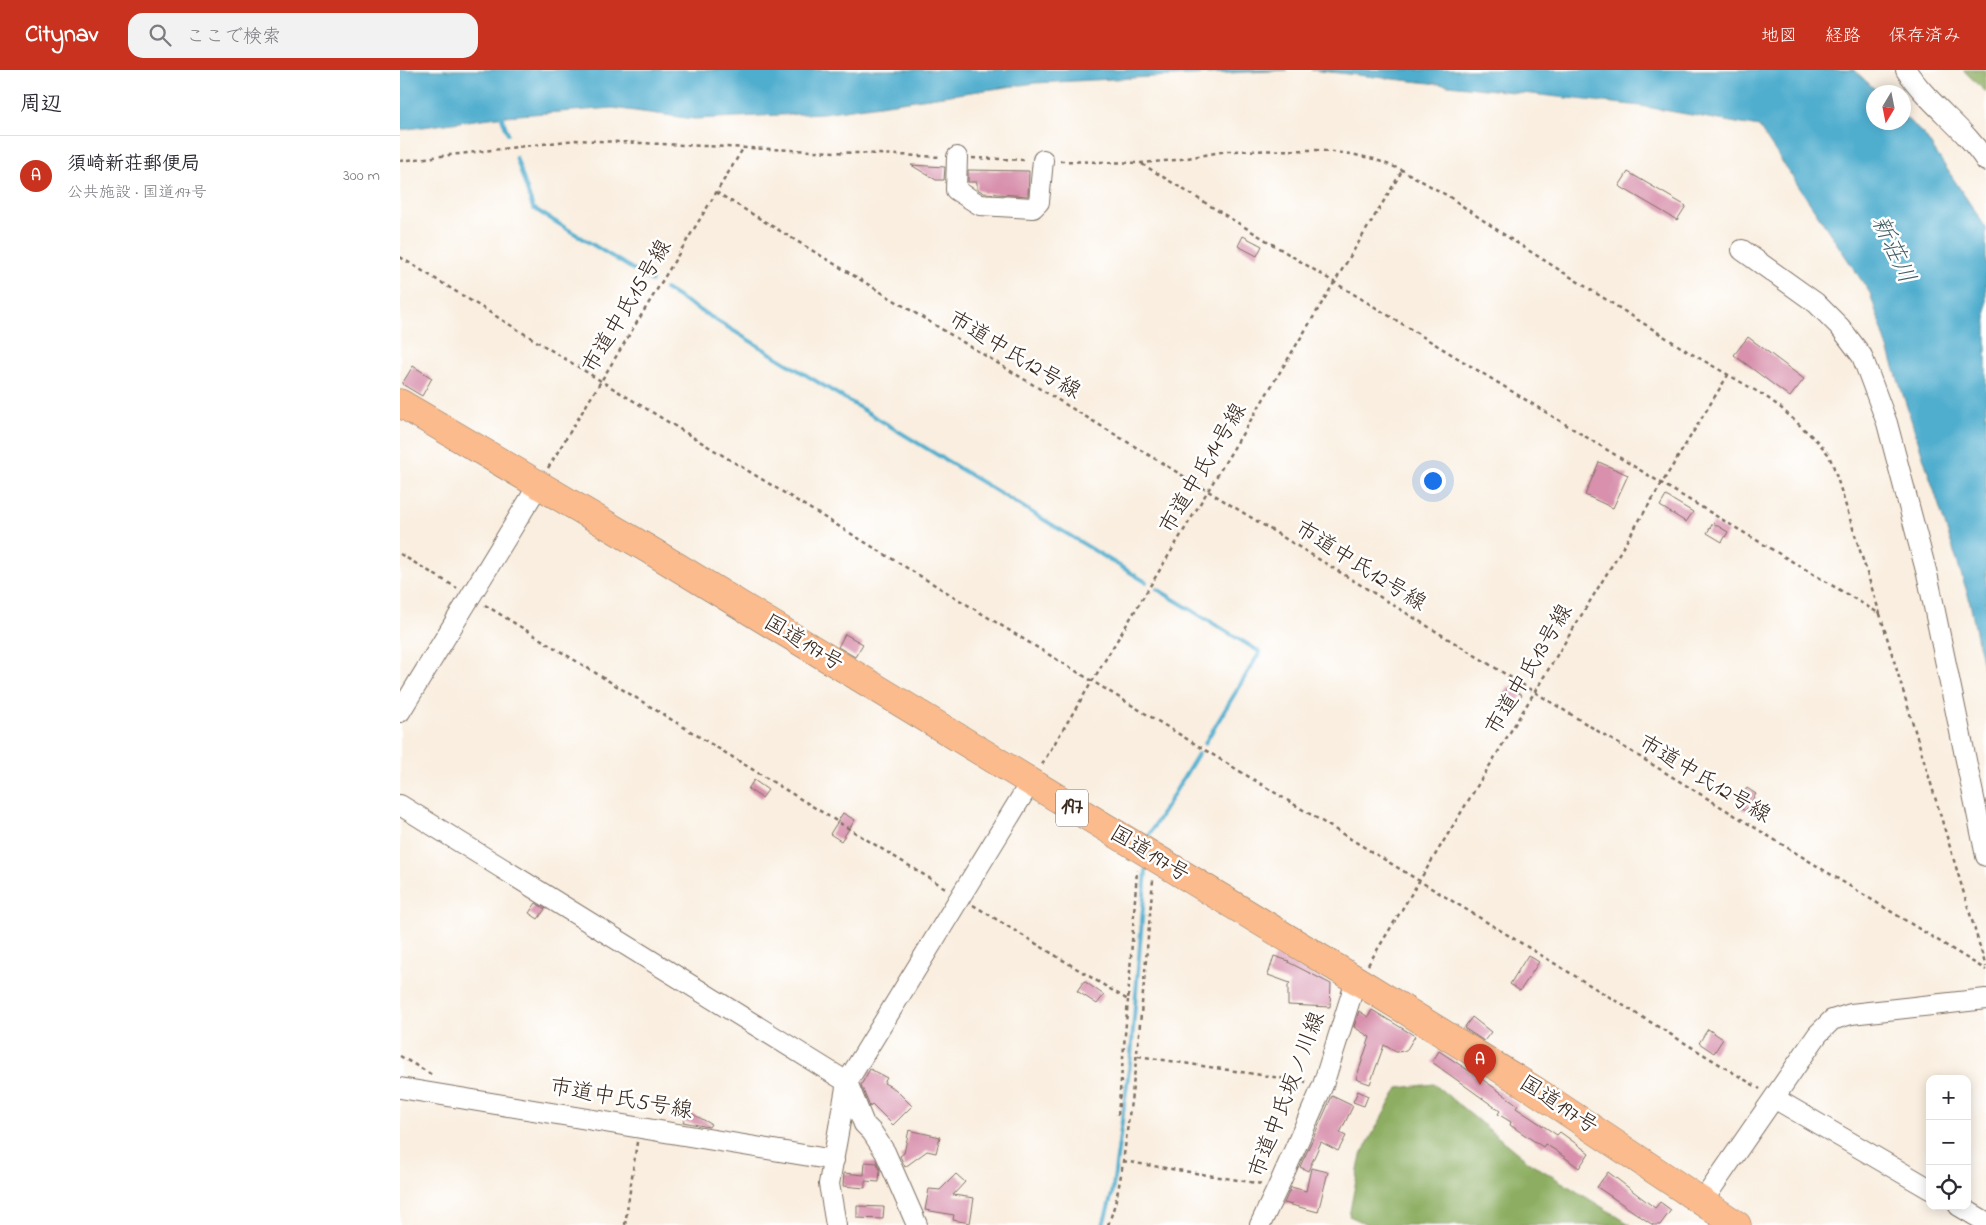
<!DOCTYPE html>
<html lang="ja">
<head>
<meta charset="utf-8">
<style>
  :root { --surface:#fff; --page:#f2f2f3; --text:#2b2b33; --muted:#7c7c81; --line:#e1e1e2; --accent:#c8321e }
  body { margin:0; font-family:"Indie Flower","Klee One",sans-serif; background:var(--page); color:var(--text) }
  .controls { position:absolute; right:15px; bottom:15px; display:grid; overflow:hidden; border-radius:10px; box-shadow:0 2px 12px #0003 }
  .controls button { width:45px; height:45px; display:grid; place-items:center; padding:0; border:0; border-bottom:1px solid var(--line); background:var(--surface); color:var(--text); font:25px sans-serif }
  .compass { position:absolute; left:1466px; top:15px; width:45px; height:45px; border-radius:50%; background:var(--surface); box-shadow:0 2px 12px #0003; rotate:190deg }
  .you { position:absolute; left:1032px; top:410px; width:18px; height:18px; margin:-12px; border:4px solid #fff; border-radius:50%; background:#1a73e8; box-shadow:0 0 0 8px #1a73e833 }
  .badge { display:grid; place-items:center; width:32px; height:32px; border-radius:50%; background:var(--accent); color:#fff; font-size:16px; font-weight:700 }
  .pin { position:absolute; translate:-50% -41px; filter:drop-shadow(0 1px 2px #0008) }
  .pin::after { content:''; position:absolute; top:26px; width:18px; height:15px; background:inherit; clip-path:polygon(0 0,100% 0,50% 100%) }
  .list { margin:0; padding:0; list-style:none }
  h2 { display:flex; justify-content:space-between; align-items:center; height:65px; margin:0; padding:0 20px; font-size:21px }
  h2 small { font-size:16px; font-weight:400; color:var(--muted) }
  .list li { display:grid; grid-template-columns:32px 1fr auto; gap:15px; align-items:center; box-sizing:border-box; height:80px; padding:0 20px; border-top:1px solid var(--line) }
  .list b { display:block; font-size:19px; white-space:nowrap }
  .list p { margin:0; font-size:16px; white-space:nowrap; color:var(--muted) }
  .list em { font-size:16px; font-style:normal; color:var(--muted) }
  .icon { flex:none; width:28px; height:28px; fill:none; stroke:currentColor; stroke-width:2; stroke-linecap:round; stroke-linejoin:round }
  .map { position:relative; flex:none; width:1586px; height:1155px; overflow:hidden }
  header { display:flex; align-items:center; gap:30px; box-sizing:border-box; height:70px; padding:0 25px; background:var(--accent); color:#fff }
  header strong { font-size:24px }
  nav { display:flex; gap:28px; margin-inline-start:auto; font-size:18px }
  .search { width:350px; height:45px; background:var(--page); display:flex; align-items:center; gap:12px; box-sizing:border-box; padding:0 18px; border-radius:15px; color:var(--muted); font-size:19px }
  main { display:flex }
  aside { flex:1; background:var(--surface) }
  .map>svg:first-child { display:block }
  .forest { fill:#8dae62; stroke:#646c40 }
  .water { fill:#4fadce; stroke:#456c76 }
  .lines { fill:none; stroke-linecap:round; stroke-linejoin:round }
  .stream { stroke:#4fadce; stroke-width:4 }
  .building { fill:#d890ac }
  .minor-casing { stroke:#7e6f62; stroke-width:22 }
  .highway-casing { stroke:#7e6f62; stroke-width:29 }
  .path { stroke:#7e6f62; stroke-width:2.5; stroke-dasharray:4 4; stroke-linecap:butt }
  .minor { stroke:#fff; stroke-width:20 }
  .highway { stroke:#fbbb8c; stroke-width:28 }
  .labels { text-anchor:middle; dominant-baseline:central; stroke-width:5; stroke-linejoin:round; paint-order:stroke }
  .shield { fill:#fff; stroke:#766a62; stroke-width:1 }
  .shield-label { font-size:21px; font-weight:bold; fill:#3b2a1e }
  .street-label { font-size:22px; fill:#3b2a1e; stroke:#fff }
  .water-label { font-size:24px; font-style:italic; fill:#435e64; stroke:#fff }
</style>
</head>
<body>
<header>
<strong>Citynav</strong>
<div class="search"><svg class="icon" aria-label="search" viewBox="0 0 24 24"><circle cx="10" cy="10" r="6"/><path d="M15 15l6 6"/></svg>ここで検索</div>
<nav><a>地図</a><a>経路</a><a>保存済み</a></nav>
</header>
<main>
<aside>
<h2>周辺<small></small></h2>
<ul class="list">
<li><span class="badge">A</span><div><b>須崎新荘郵便局</b><p>公共施設 · 国道197号</p></div><em>300 m</em></li>
</ul>
</aside>
<div class="map">
<svg width="1586" height="1155" viewBox="0 0 1586 1155">
  <rect width="100%" height="100%" fill="#fff"/>
  <filter id="ink" filterUnits="userSpaceOnUse"><feTurbulence type="fractalNoise" baseFrequency=".02" numOctaves="2"/><feDisplacementMap in="SourceGraphic" scale="10" xChannelSelector="R" yChannelSelector="G"/><feConvolveMatrix kernelMatrix="1 2 1 2 8 2 1 2 1" color-interpolation-filters="sRGB"/></filter>
  <filter id="wash" filterUnits="userSpaceOnUse"><feTurbulence type="fractalNoise" baseFrequency=".0096" numOctaves="4" result="noise"/><feDisplacementMap in="SourceGraphic" scale="20" xChannelSelector="R" yChannelSelector="G"/><feGaussianBlur stdDeviation="1.12" result="paint"/><feColorMatrix in="noise" values="0 0 0 0 0 0 0 0 0 0 0 0 0 0 0 0 0 1.4 0 .05"/><feComposite in="paint" operator="in"/></filter>
  <g filter="url(#wash)">
    <rect width="100%" height="100%" fill="#f9eedf"/>
    <!-- forest -->
    <path class="forest" d="M 1563,0 L 1586,0 L 1586,22 Z
      M 1034,1014 L 1126,1090 L 1231,1155 L 969,1155 L 949,1146 L 961,1085 L 998,1018 Z"/>
    <!-- water -->
    <path class="water" d="M 0,0 L 887,0 L 635,13 L 423,43 L 294,49 L 213,38 L 105,46 L 0,60 Z
      M 911,0 L 1454,0 L 1478,22 L 1474,22 L 1474,52 L 1504,52 L 1504,46 L 1525,66 L 1586,158 L 1586,611 L 1569,528 L 1470,223 L 1359,57 L 1241,36 Z"/>
    <g class="lines">
      <!-- stream -->
      <path class="stream" d="M 100,42 L 108,64
        M 116,87 L 133,138 L 252,211
        M 265,219 L 746,512
        M 757,519 L 860,582 L 805,673
        M 748,769 L 747,768 L 798,684
        M 703,1155 L 712,1124 L 731,985 L 746,800"/>
    </g>
    <g id="blocks">
      <!-- building -->
      <path class="building" d="M 511,95 L 545,97 L 544,110 L 536,110 Z
        M 568,100 L 629,101 L 628,126 L 584,123 L 577,119 L 577,112 L 568,112 Z
        M 1228,102 L 1286,136 L 1277,150 L 1219,116 Z
        M 843,166 L 862,176 L 857,186 L 838,176 Z
        M 1348,267 L 1404,309 L 1390,327 L 1334,285 Z
        M 13,296 L 32,308 L 22,326 L 2,314 Z
        M 1199,392 L 1228,405 L 1213,438 L 1185,425 Z
        M 1266,426 L 1293,442 L 1286,452 L 1260,436 Z
        M 1313,453 L 1328,462 L 1322,472 L 1307,463 Z
        M 445,564 L 463,574 L 455,587 L 438,577 Z
        M 1108,616 L 1122,625 L 1116,635 L 1102,626 Z
        M 354,710 L 368,720 L 362,728 L 348,719 Z
        M 1347,718 L 1356,724 L 1345,741 L 1336,735 Z
        M 443,743 L 455,750 L 441,771 L 430,764 Z
        M 136,833 L 145,839 L 138,849 L 129,843 Z
        M 1128,885 L 1139,892 L 1120,921 L 1110,914 Z
        M 874,886 L 889,891 L 888,892 L 931,914 L 930,937 L 888,935 L 888,916 L 890,913 L 868,905 Z
        M 684,911 L 704,925 L 697,934 L 677,921 Z
        M 972,940 L 1015,966 L 1006,981 L 996,982 L 984,975 L 970,1014 L 956,1009 L 970,967 L 954,957 L 959,941 L 968,947 Z
        M 1072,947 L 1091,962 L 1084,971 L 1064,958 Z
        M 1308,959 L 1323,969 L 1314,983 L 1299,973 Z
        M 1039,981 L 1092,1016 L 1118,1035 L 1116,1038 L 1157,1065 L 1160,1062 L 1189,1083 L 1179,1098 L 1155,1080 L 1145,1074 L 1143,1077 L 1110,1055 L 1111,1052 L 1098,1044 L 1100,1041 L 1032,992 Z
        M 470,999 L 487,1008 L 484,1013 L 495,1019 L 512,1036 L 493,1055 L 472,1034 L 470,1037 L 461,1015 Z
        M 958,1021 L 968,1026 L 964,1036 L 953,1032 Z
        M 932,1026 L 953,1036 L 940,1063 L 946,1066 L 938,1081 L 921,1072 L 908,1101 L 900,1097 Z
        M 289,1042 L 311,1054 L 309,1057 L 283,1052 Z
        M 509,1060 L 540,1067 L 536,1083 L 527,1081 L 505,1097 L 500,1086 L 504,1083 Z
        M 465,1092 L 477,1093 L 480,1100 L 479,1112 L 465,1111 L 465,1118 L 443,1116 L 444,1103 L 464,1105 Z
        M 911,1098 L 928,1102 L 918,1142 L 884,1133 L 891,1117 L 906,1121 Z
        M 1208,1102 L 1255,1138 L 1260,1132 L 1271,1140 L 1260,1155 L 1253,1155 L 1197,1117 Z
        M 556,1104 L 565,1112 L 553,1125 L 574,1128 L 570,1153 L 553,1150 L 554,1145 L 525,1140 L 529,1119 L 540,1120 Z
        M 457,1136 L 484,1137 L 483,1149 L 457,1148 Z"/>
    </g>
  </g>
  <g filter="url(#ink)">
    <use href="#blocks" fill-opacity="0" stroke="#7e6f62" stroke-width="1"/>
    <g class="lines">
      <defs>
        <path id="minor" d="M 1506,0 C 1528,34 1564,57 1586,91
          M 557,87 L 556,120 L 580,135 L 633,138 L 639,132 L 643,90
          M 1342,180 L 1416,233 L 1440,257 L 1462,286 L 1487,353 L 1528,508 L 1586,786
          M 0,642 L 139,414
          M 0,735 L 447,1012 L 464,1054 L 472,1062 L 485,1082 L 517,1155
          M 0,1018 L 434,1090
          M 1374,1028 L 1530,1119
          M 1302,1132 L 1418,964 L 1432,950 L 1451,944 L 1586,929
          M 1559,1136 L 1586,1152
          M 436,1155 L 429,1114 L 447,1012 L 630,713
          M 860,1155 L 878,1117 L 923,1015 L 953,920 L 958,911"/>
        <path id="highway" d="M 0,333 L 253,482 L 958,911 L 1133,1019 L 1337,1155"/>
      </defs>
      <!-- minor casing -->
      <use href="#minor" class="minor-casing"/>
      <!-- highway casing -->
      <use href="#highway" class="highway-casing"/>
      <!-- path -->
      <path class="path" d="M 572,88 L 627,90
        M 0,91 L 176,70 L 542,87
        M 660,91 L 741,93 L 776,90 L 827,81 L 916,80 L 951,84 L 974,89 L 1002,100 L 1048,126 L 1106,166 L 1287,281 L 1365,326 L 1380,337 L 1419,373 L 1428,384 L 1433,395 L 1480,544
        M 742,94 L 1261,413 L 1480,544 L 1586,897
        M 316,122 L 808,421 L 1586,900
        M 0,187 L 201,311 L 1360,1019
        M 148,398 L 344,77
        M 0,484 L 57,518
        M 85,535 L 547,819
        M 642,694 L 1002,101
        M 573,835 L 728,930 L 737,800
        M 968,895 L 1328,305
        M 0,986 L 34,1006
        M 738,986 L 906,1012
        M 718,1045 L 728,930
        M 723,1091 L 862,1114
        M 225,1155 L 237,1072
        M 708,1155 C 721,1121 724,1083 729,1046 C 740,968 746,889 753,810"/>
      <!-- minor -->
      <use href="#minor" class="minor"/>
      <!-- highway -->
      <use href="#highway" class="highway"/>
    </g>
  </g>
  <g class="labels">
    <!-- shield labels -->
    <rect class="shield" x="656" y="719.5" width="32" height="37" rx="4"/>
    <g class="shield-label">
      <text x="672" y="738">197</text>
    </g>
    <!-- street labels -->
    <g class="street-label">
      <text transform="translate(228 237) rotate(-59)">市道中氏15号線</text>
      <text transform="translate(614 286) rotate(31)">市道中氏12号線</text>
      <text transform="translate(804 399) rotate(-59)">市道中氏14号線</text>
      <text transform="translate(960 497) rotate(32)">市道中氏12号線</text>
      <text transform="translate(403 574) rotate(31)">国道197号</text>
      <text transform="translate(1130 600) rotate(-59)">市道中氏13号線</text>
      <text transform="translate(1304 710) rotate(31)">市道中氏12号線</text>
      <text transform="translate(749 785) rotate(31)">国道197号</text>
      <text transform="translate(888 1025) rotate(-69)">市道中氏坂ノ川線</text>
      <text transform="translate(221 1030) rotate(10)">市道中氏5号線</text>
      <text transform="translate(1158 1036) rotate(33)">国道197号</text>
    </g>
    <!-- water labels -->
    <g class="water-label">
      <text transform="translate(1492 180) rotate(65)">新荘川</text>
    </g>
  </g>
</svg>
<div class="controls">
<button>+</button>
<button>−</button>
<button><svg class="icon" aria-label="locate" viewBox="0 0 24 24"><circle cx="12" cy="12" r="6"/><path d="M12 2v4M12 18v4M2 12h4M18 12h4"/></svg></button>
</div>
<svg class="compass" viewBox="-18 -18 36 36"><path d="M0-13l5 13h-10z" fill="#e53935"/><path d="M0 13l5-13h-10z" fill="#7c7c81"/></svg>
<div class="you"></div>
<div class="pin badge" style="left:1080px;top:1015px">A</div>
</div>
</main>
</body>
</html>
